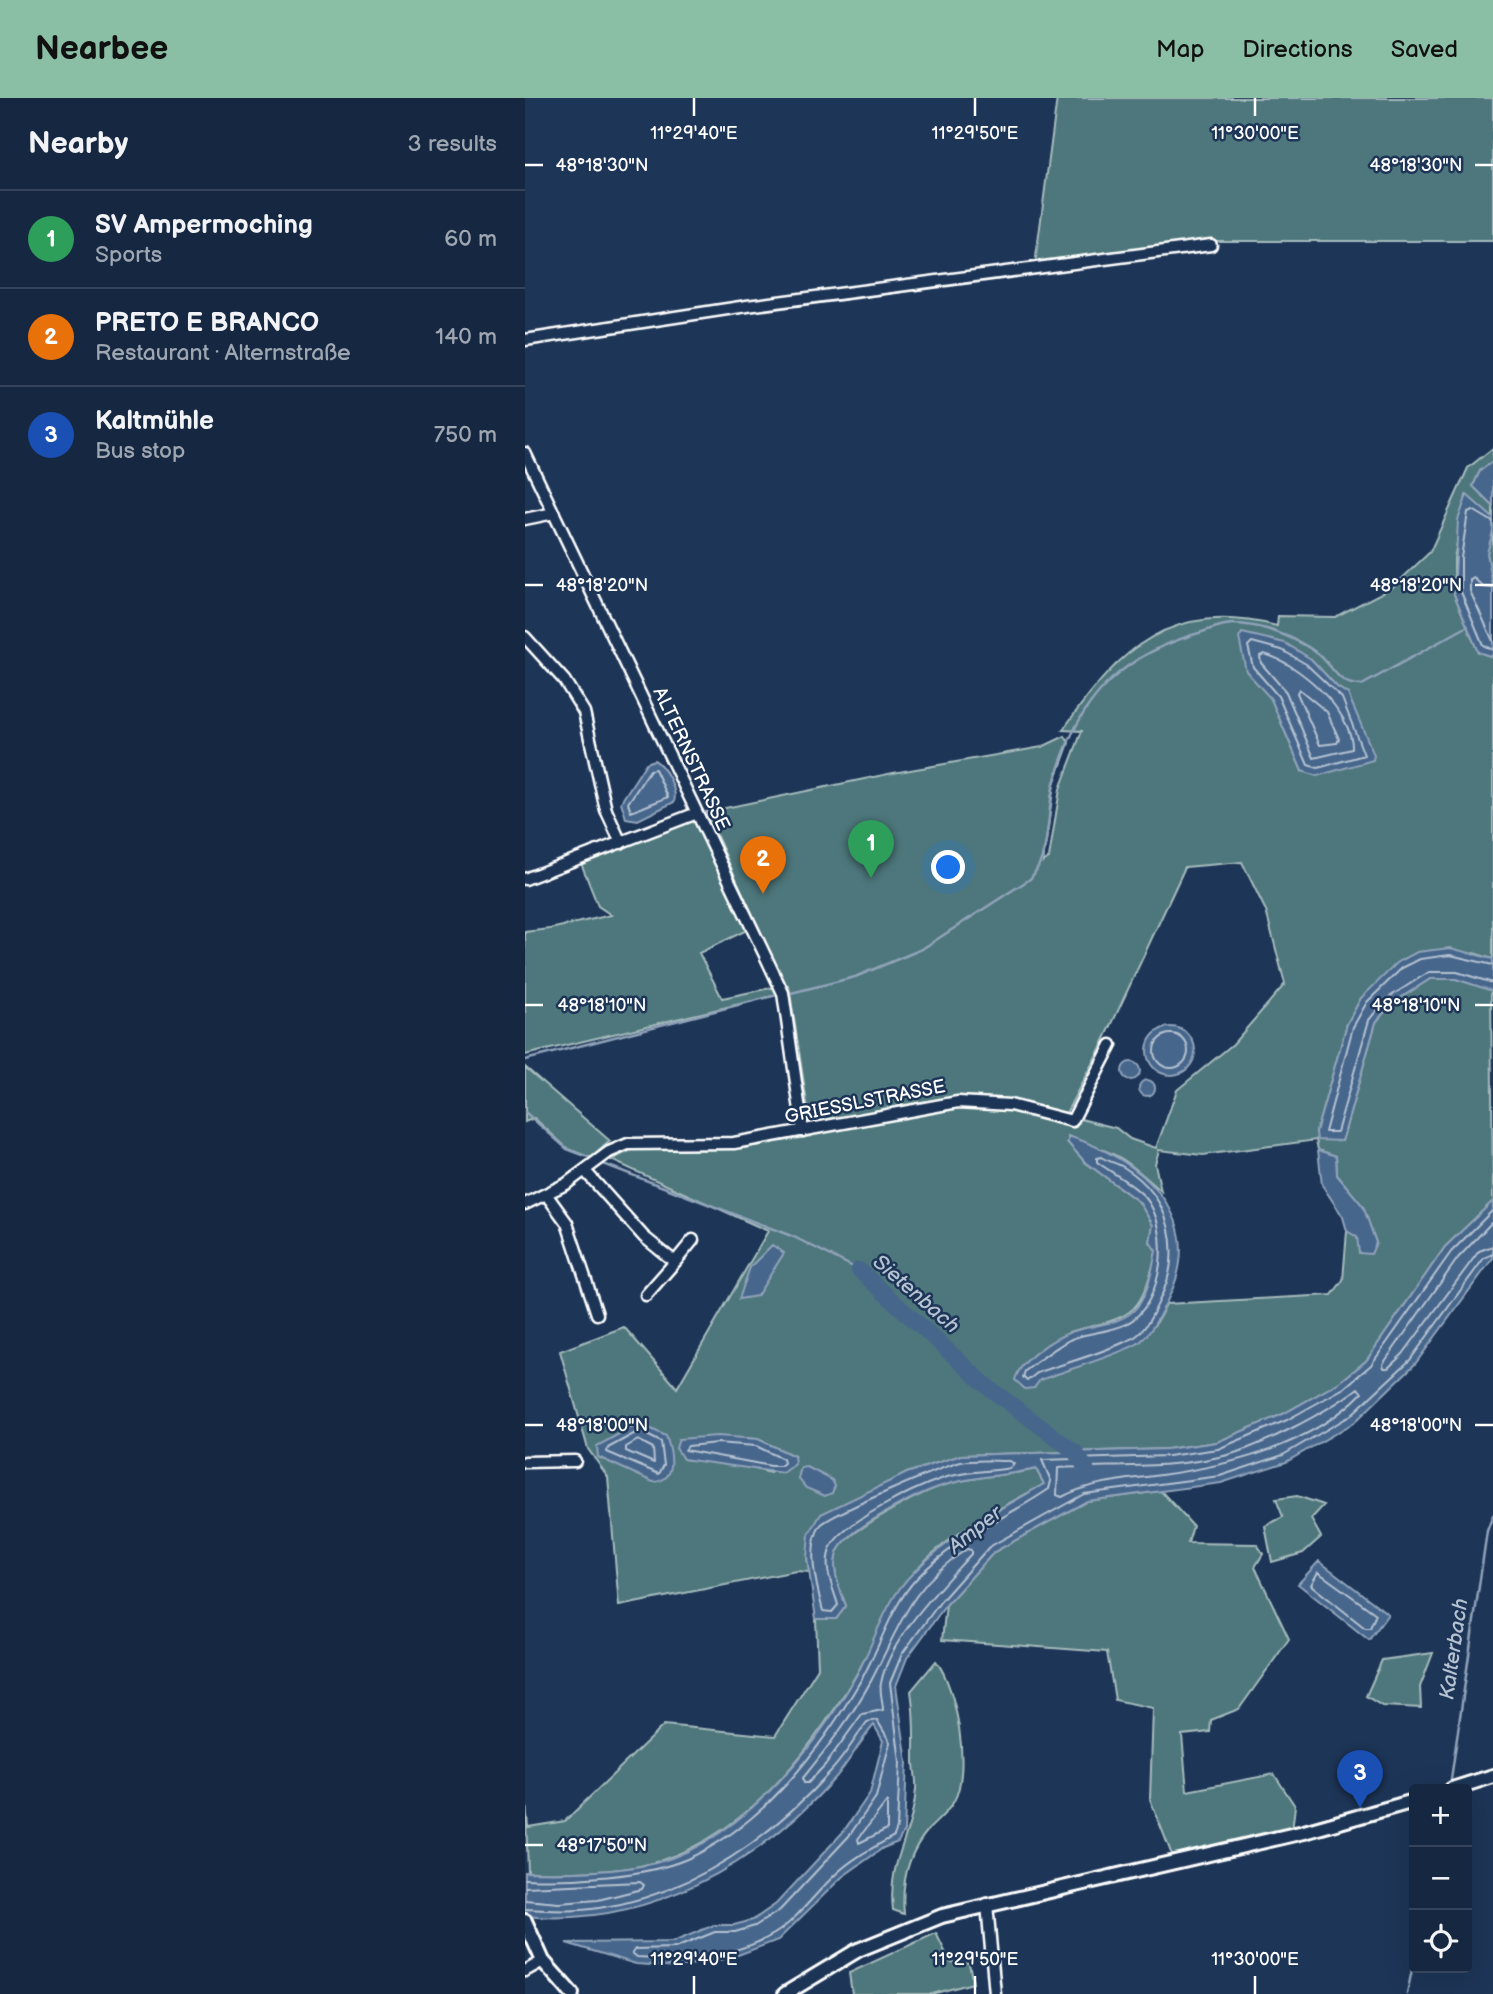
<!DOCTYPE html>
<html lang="en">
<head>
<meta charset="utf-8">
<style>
  :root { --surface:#162841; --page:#23344c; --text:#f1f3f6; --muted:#9ea6b1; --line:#35445a; --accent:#8abfa5 }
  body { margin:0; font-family:"Balsamiq Sans",sans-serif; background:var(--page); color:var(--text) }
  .controls { position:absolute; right:21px; bottom:21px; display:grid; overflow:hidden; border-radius:7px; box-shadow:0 7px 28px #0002 }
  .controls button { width:63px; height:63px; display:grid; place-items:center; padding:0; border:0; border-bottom:2px solid var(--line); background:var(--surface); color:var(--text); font:35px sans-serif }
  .you { position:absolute; left:424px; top:770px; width:24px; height:24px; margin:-18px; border:5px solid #fff; border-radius:50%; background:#1a73e8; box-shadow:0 0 0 10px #1a73e833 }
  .badge { display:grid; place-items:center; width:46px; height:46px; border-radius:50%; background:var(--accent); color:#fff; font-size:23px; font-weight:700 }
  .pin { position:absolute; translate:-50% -58px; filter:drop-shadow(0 2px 4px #0008) }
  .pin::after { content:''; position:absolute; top:37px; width:24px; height:21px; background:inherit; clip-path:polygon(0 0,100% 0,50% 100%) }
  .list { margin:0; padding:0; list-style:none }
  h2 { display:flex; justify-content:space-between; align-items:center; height:91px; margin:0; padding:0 28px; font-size:30px }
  h2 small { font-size:23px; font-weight:400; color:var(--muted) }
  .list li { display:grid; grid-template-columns:46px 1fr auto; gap:21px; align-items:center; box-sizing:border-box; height:98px; padding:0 28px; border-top:2px solid var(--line) }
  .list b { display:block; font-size:26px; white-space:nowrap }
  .list p { margin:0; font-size:23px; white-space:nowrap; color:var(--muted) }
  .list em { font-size:23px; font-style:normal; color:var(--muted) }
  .icon { flex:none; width:38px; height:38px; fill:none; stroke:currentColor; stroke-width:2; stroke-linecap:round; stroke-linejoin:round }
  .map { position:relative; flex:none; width:968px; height:1896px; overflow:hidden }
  header { display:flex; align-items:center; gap:42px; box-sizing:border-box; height:98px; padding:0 35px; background:var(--accent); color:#111 }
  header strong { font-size:33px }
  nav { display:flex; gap:38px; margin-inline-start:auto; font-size:24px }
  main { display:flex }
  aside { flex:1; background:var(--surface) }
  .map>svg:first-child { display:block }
  .green { fill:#4e777b; stroke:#a6bbbd; stroke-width:2; fill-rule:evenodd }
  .water { fill:#46668c; stroke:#90a3ba; stroke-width:2 }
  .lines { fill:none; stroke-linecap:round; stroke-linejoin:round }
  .shore { stroke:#b5c2d1; stroke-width:2 }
  .stream { stroke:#90a3ba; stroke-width:2.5 }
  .river { stroke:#46668c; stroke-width:16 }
  .minor-casing { stroke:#fff; stroke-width:15 }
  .major-casing { stroke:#fff; stroke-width:18 }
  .minor { stroke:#1d3557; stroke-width:10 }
  .major { stroke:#1d3557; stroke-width:12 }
  .ticks { fill:none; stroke:#fff; stroke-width:2.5 }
  .labels { text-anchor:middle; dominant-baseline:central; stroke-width:5; stroke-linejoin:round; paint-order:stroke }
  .street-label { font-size:19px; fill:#fff; stroke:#1d3557 }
  .water-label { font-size:21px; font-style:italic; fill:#b5c2d1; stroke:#1d3557 }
  .ticks-label { font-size:18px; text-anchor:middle; fill:#fff; stroke:#1d3557; stroke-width:5; stroke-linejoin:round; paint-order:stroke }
</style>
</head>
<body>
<header>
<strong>Nearbee</strong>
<nav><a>Map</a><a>Directions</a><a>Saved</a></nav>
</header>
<main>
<aside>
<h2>Nearby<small>3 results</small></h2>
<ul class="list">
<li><span class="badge" style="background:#2e9e5b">1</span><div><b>SV Ampermoching</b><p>Sports</p></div><em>60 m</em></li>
<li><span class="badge" style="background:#e8710a">2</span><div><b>PRETO E BRANCO</b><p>Restaurant · Alternstraße</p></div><em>140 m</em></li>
<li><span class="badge" style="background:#1a4fb4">3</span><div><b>Kaltmühle</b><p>Bus stop</p></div><em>750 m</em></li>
</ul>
</aside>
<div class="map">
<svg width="968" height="1896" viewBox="0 0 968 1896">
  <rect width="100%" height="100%" fill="#1d3557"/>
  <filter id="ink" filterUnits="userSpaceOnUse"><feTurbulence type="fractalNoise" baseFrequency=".0143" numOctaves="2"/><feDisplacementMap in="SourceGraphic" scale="14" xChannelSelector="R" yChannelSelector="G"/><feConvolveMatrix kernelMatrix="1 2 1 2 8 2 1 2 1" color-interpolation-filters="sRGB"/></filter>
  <g filter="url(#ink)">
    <!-- green -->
    <path class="green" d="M 532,0 L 968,0 L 968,143 L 685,143 L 510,167 Z
      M 968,350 L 968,363 L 955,373 L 948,388 L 968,408 L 968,420 L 941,398 L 929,460 L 929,496 L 953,554 L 968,559 L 968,861 L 949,855 L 836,900 L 822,926 L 791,1034 L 817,1043 L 851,924 L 866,906 L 905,881 L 931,881 L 966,892 L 968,1103 L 920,1149 L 841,1263 L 815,1284 L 758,1316 L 692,1344 L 642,1351 L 436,1357 L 382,1375 L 346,1395 L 282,1459 L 284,1474 L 271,1473 L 94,1508 L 83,1379 L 63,1351 L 35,1253 L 99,1229 L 152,1290 L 243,1133 L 86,1062 L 110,1050 L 218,1050 L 287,1038 L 264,888 L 260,889 L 181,714 L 368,675 L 517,649 L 540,638 L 544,645 L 529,686 L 518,764 L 524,760 L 535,691 L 557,633 L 538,632 C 595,549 646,502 752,528 L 753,518 L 810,519 L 868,489 L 905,454 L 943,370 ZM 786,561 L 812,589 L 822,596 L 777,673 L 746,601 ZM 717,764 L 741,813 L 760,886 L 708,946 L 652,992 L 631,1050 L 605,1041 L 591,1030 L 540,1017 L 578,945 L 660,769 ZM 791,1042 L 793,1052 L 811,1058 L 812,1077 L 838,1109 L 851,1145 L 822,1133 L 818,1182 L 807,1197 L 641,1206 L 632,1224 L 614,1245 L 515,1282 L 544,1234 C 610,1217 614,1221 632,1153 L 625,1144 L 628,1127 L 614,1104 L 560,1064 L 543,1045 C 586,1047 605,1065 636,1093 L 630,1066 L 634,1052 L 678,1057 ZM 218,1340 L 233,1341 L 269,1358 L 245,1375 L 214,1367 L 158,1361 Z
      M 968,433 L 968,488 L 962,455 Z
      M 169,720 L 224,831 L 174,855 L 197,900 L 251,889 L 252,897 L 0,957 L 0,834 L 25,831 L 86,817 L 73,808 L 56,765 L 116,738 Z
      M 0,969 L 85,1043 L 66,1060 L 43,1051 L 9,1020 L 0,1024 Z
      M 511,1371 L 519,1386 C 475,1411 422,1436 388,1475 C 368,1496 347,1550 331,1577 C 282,1659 216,1744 119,1767 C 94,1774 30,1775 3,1774 L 0,1692 L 3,1729 L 40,1723 L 139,1627 L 250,1638 L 293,1570 L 291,1521 L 311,1521 L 321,1508 C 315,1491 304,1469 314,1451 C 324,1432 398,1393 420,1387 C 449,1378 481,1378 511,1371 Z
      M 636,1393 L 668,1428 L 663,1445 L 732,1446 L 738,1456 L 730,1469 L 764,1541 L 714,1611 L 686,1622 L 685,1634 L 657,1637 L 662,1693 L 749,1676 L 770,1708 L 767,1733 L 647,1757 L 625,1701 L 628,1610 L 590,1602 L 582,1554 L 417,1542 L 421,1507 L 469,1454 L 562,1403 Z
      M 772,1398 L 799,1407 L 786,1421 L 796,1439 L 778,1455 L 747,1464 L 740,1428 L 758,1419 L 751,1401 Z
      M 908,1555 L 895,1589 L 896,1610 L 857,1608 L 841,1598 L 857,1562 Z
      M 411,1563 C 432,1589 446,1673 429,1703 C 424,1713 412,1723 404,1731 C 382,1756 376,1784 379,1816 L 368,1812 C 362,1763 388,1737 391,1691 C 392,1682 389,1672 389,1663 C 389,1639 390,1618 386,1593 Z
      M 411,1835 L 425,1864 L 444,1865 L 448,1885 L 407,1896 L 327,1896 L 324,1875 Z"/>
    <!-- water -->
    <path class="water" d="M 968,363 L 968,408 L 948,388 L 955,373 Z
      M 942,397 L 968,420 L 968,433 L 962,455 L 968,488 L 968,559 L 953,554 L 929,496 L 933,422 Z
      M 717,535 L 760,545 L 786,561 L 812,589 L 823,596 L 849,657 L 848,662 L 792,678 L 777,673 L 746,601 L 721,573 L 714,540 Z
      M 129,662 C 140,668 153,692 149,704 L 113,722 L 101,720 L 96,704 L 121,665 Z
      M 925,850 L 968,861 L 968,893 L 931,881 L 905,881 L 866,906 L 851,924 L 817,1043 L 792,1042 L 791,1034 L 822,926 L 836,900 L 873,864 L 892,854 Z
      M622 953a24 24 0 1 1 48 0a24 24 0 1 1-48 0Z
      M597 973a9 9 0 1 1 18 0a9 9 0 1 1-18 0Z
      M614 990a8 8 0 1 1 16 0a8 8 0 1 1-16 0Z
      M 543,1038 C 614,1060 684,1117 644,1199 C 636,1214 629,1232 615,1244 C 603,1254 535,1274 515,1282 L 509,1290 L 500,1291 L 490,1282 C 495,1262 527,1241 546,1234 C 566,1226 597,1228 612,1209 C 624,1194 627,1171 631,1153 L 625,1144 L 628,1127 L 614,1104 L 560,1064 L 543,1045 Z
      M 793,1052 L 811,1058 L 812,1077 L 838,1108 L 851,1145 L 846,1156 L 834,1155 L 832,1139 L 822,1133 L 818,1119 L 797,1087 Z
      M 968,1103 L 968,1160 L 890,1266 L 830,1324 L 761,1364 L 696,1385 L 562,1403 L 469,1454 L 421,1507 L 382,1560 L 371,1588 L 382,1664 L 379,1733 L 373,1744 L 358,1750 L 317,1779 L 253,1842 L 205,1860 L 153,1869 L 111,1866 L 41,1845 L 148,1844 L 189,1827 L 209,1827 L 228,1822 L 251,1806 L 318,1734 L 345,1695 L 358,1643 L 349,1627 C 335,1643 325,1663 311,1679 C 232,1768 121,1830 0,1818 L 0,1774 C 35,1775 82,1774 116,1768 C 208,1753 289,1653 332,1576 C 350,1543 360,1502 388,1475 C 425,1437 474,1412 519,1386 L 511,1371 C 481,1378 448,1378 420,1387 C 395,1394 326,1429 314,1451 C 304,1469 315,1491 321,1508 L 311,1521 L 291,1521 L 282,1459 L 284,1436 L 296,1416 L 382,1375 L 436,1357 L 642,1351 L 692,1344 L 758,1316 L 815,1284 L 841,1263 L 920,1149 Z
      M 247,1147 L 259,1155 L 232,1198 L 214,1201 L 225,1169 Z
      M 114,1325 L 141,1338 C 147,1355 153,1383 128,1384 L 73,1359 L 72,1348 Z
      M 192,1338 L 233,1341 L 269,1358 L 270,1366 L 258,1375 L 158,1361 L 151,1350 L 154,1341 Z
      M 282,1369 L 307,1382 L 310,1388 L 307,1395 L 300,1398 L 281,1390 L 273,1380 L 276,1370 Z
      M 794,1463 L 863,1516 L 844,1542 L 773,1486 Z"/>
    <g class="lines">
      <!-- shore -->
      <path class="shore" d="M 968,424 L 948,412 L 943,414 L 936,460 L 936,494 L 958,547 L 968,552
        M 968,490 L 958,489 L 949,480 L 945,482 L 945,493 L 968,543
        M 727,544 L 757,552 L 781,566 L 817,600 L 839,657 L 793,670 L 783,667 L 753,598 L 728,569 L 723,548 Z
        M 739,556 C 772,564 829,614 827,651 L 789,660 L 761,594 L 736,565 L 735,558 Z
        M 774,591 L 802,614 L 814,641 L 812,645 L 795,647 L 772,595 Z
        M 130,671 L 143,699 L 106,714 L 103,705 L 125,672 Z
        M 968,867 L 925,857 L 895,861 L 877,870 L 842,904 L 828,929 L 800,1034 L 812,1034 L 844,922 L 861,901 L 904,874 L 932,874 L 968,885
        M629 953a17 17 0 1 1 34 0a17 17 0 1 1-34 0Z
        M 576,1059 C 584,1064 593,1065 600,1070 C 646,1099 658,1154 635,1201 C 629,1214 621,1233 608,1240 C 579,1255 543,1264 512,1275 L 502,1283 L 498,1279 L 500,1273 C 515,1262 532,1247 549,1240 C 566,1234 585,1234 601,1226 C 640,1206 646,1129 620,1099 C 607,1085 587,1075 572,1064 L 572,1060 Z
        M 968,1123 L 933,1160 L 858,1266 L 859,1270 L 863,1270 L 878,1256 L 954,1153 L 968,1148
        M 833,1290 L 837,1295 C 785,1348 708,1367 636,1377 C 602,1382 567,1383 537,1399 L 532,1397 L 533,1370 C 587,1367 641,1371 694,1359 C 730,1352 804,1313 833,1290 Z
        M 114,1333 L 136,1344 L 139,1367 L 134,1376 L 82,1354 L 83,1350 Z
        M 113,1342 L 128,1350 L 129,1365 L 101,1353 L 101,1349 Z
        M 192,1345 L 231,1348 L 258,1361 L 259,1365 L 255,1368 L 246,1368 L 160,1352 L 163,1348 Z
        M 485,1363 L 489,1366 L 486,1370 C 463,1374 437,1373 416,1381 C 390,1390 318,1424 306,1449 C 297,1469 308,1489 313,1507 L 307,1514 L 298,1513 C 292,1490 281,1450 295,1428 C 301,1418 419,1368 436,1364 C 452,1361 469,1363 485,1363 Z
        M 442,1451 L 446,1452 L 446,1456 C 416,1489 365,1539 356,1585 C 354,1593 358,1603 358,1612 L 337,1616 L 300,1667 L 283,1685 L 279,1685 L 278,1680 C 303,1649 327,1618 346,1583 C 375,1528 385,1487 442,1451 Z
        M 793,1474 L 851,1516 L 845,1530 L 840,1530 L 786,1487 Z
        M 362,1703 L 362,1731 L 334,1745 L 333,1741 Z
        M 0,1781 C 46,1783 120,1779 162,1761 C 239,1727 295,1652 336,1582 C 356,1548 365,1509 392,1480 C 430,1440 480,1421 524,1391 L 526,1383 L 517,1362 L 643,1358 L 693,1351 L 762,1322 L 819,1290 L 846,1267 L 926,1154 L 968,1112
        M 0,1789 L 115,1784 L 119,1787 L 117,1791 L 73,1802 L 34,1805 L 0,1802
        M 0,1811 C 25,1812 49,1814 74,1810 C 166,1796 243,1742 304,1675 C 319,1660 330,1640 342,1624 L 352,1622 L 365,1644 L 351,1699 L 324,1738 L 255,1812 L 230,1828 L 210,1834 L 190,1834 L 150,1850 L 110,1851 L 107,1855 L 112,1859 C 157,1862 209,1860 249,1836 C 270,1824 292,1793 311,1776 C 328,1760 349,1749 369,1738 L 372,1730 L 375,1664 L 365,1585 L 377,1556 L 416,1503 L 464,1449 L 559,1396 L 695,1378 L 758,1357 L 825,1318 L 885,1262 L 959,1160 L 968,1156"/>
      <!-- stream -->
      <path class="stream" d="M 266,895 L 330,879 L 397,851 L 505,781 C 527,755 521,717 529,685 C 551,606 589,562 667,537 C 680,534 695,526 708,526 C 736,526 770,539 792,555 C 810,569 812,588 837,587 L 943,528
        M 0,962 L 252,897
        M 0,1014 L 42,1051 L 66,1060
        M 76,1065 L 269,1139 L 334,1172
        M 925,1688 L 962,1433 L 968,1417
        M 882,1896 L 889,1862"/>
      <!-- river -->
      <path class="river" d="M 334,1172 L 464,1290 L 550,1354 L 561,1370"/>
      <defs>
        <path id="minor" d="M 0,242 L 222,208 L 686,147
          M 0,355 L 258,895 L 278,1033
          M 0,421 L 29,415
          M 0,539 L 39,582 L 59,614 L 81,712 L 96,745
          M 0,781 L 172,715
          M 61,1074 L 119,1139 L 150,1164 L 121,1197
          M 21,1096 L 42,1125 L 72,1216
          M 0,1106 L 41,1086 L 84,1054 L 103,1046 L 209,1045 L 433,1004 L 485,1007 L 547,1023 L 586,947
          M 150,1164 L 168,1142
          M 0,1364 L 50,1363
          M 462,1806 L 470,1896
          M 0,1873 L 18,1863"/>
        <path id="major" d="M 927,1691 L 968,1678
          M 0,1823 L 18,1863 L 47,1896
          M 260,1896 L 333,1852 L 417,1818 L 779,1734 L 889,1703"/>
      </defs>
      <!-- minor casing -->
      <use href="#minor" class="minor-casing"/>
      <!-- major casing -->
      <use href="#major" class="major-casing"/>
      <!-- minor -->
      <use href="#minor" class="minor"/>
      <!-- major -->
      <use href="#major" class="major"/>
    </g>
  </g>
  <!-- ticks -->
  <path class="ticks" d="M 169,0 L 169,18M 450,0 L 450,18M 730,0 L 730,18M 0,67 L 18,67M 950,67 L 968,67M 0,487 L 18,487M 950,487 L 968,487M 0,907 L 18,907M 950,907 L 968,907M 0,1327 L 18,1327M 950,1327 L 968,1327M 0,1747 L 18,1747M 169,1878 L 169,1896M 450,1878 L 450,1896M 730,1878 L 730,1896"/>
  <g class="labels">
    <!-- street labels -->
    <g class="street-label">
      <text transform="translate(166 661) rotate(65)">ALTERNSTRASSE</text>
      <text transform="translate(340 1004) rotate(-11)">GRIESSLSTRASSE</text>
    </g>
    <!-- water labels -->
    <g class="water-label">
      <text transform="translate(391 1196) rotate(41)">Sietenbach</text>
      <text transform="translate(450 1432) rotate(-39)">Amper</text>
      <text transform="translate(929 1551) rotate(-82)">Kalterbach</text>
    </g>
  </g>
  <g class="ticks-label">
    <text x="169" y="41">11°29'40"E</text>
    <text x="450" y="41">11°29'50"E</text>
    <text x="730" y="41">11°30'00"E</text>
    <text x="77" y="73">48°18'30"N</text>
    <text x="891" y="73">48°18'30"N</text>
    <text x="77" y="493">48°18'20"N</text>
    <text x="891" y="493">48°18'20"N</text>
    <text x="77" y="913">48°18'10"N</text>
    <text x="891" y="913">48°18'10"N</text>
    <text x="77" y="1333">48°18'00"N</text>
    <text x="891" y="1333">48°18'00"N</text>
    <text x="77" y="1753">48°17'50"N</text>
    <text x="169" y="1867">11°29'40"E</text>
    <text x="450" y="1867">11°29'50"E</text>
    <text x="730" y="1867">11°30'00"E</text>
  </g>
</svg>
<div class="controls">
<button>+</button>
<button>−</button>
<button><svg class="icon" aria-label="locate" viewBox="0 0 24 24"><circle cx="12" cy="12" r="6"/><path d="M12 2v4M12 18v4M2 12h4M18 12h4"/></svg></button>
</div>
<div class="you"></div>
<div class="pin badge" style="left:346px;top:780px;background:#2e9e5b">1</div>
<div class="pin badge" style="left:238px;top:796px;background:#e8710a">2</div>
<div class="pin badge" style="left:835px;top:1710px;background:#1a4fb4">3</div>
</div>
</main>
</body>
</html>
